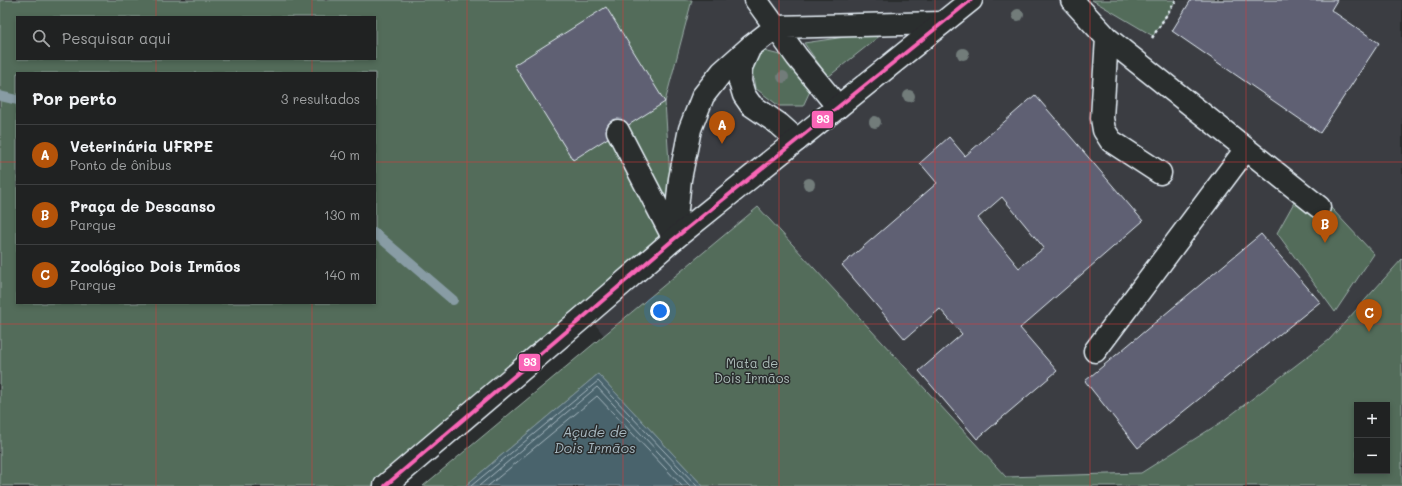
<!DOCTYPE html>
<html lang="pt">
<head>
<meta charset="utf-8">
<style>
  :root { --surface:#202222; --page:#2d2f2f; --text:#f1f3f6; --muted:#a2a4a5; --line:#3d3f40; --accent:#b45309 }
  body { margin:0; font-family:Mali,sans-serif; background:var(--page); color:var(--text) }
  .controls { position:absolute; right:12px; bottom:12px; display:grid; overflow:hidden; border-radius:0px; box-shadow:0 2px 6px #0003 }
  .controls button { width:36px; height:36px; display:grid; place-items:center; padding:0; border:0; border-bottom:1px solid var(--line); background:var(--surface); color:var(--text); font:20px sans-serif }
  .you { position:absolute; left:660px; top:311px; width:14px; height:14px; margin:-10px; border:3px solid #fff; border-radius:50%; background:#1a73e8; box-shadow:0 0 0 6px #1a73e833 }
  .badge { display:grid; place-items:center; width:26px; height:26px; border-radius:50%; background:var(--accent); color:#fff; font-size:13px; font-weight:700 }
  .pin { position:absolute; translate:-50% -33px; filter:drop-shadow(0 1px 2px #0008) }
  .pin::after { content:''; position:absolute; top:21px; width:14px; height:12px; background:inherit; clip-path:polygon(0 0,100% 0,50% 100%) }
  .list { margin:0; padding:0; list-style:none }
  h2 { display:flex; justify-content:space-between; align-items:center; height:52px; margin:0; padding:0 16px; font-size:17px }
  h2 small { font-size:13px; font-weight:400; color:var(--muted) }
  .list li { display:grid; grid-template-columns:26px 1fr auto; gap:12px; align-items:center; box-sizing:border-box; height:60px; padding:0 16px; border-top:1px solid var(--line) }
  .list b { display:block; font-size:15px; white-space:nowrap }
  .list p { margin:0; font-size:13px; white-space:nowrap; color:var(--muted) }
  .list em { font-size:13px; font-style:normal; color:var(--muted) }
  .icon { flex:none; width:22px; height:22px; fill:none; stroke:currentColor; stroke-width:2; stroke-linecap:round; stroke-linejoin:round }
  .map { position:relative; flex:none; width:1402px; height:486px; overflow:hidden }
  .search { position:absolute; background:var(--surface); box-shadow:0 2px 6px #0003; left:16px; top:16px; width:360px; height:44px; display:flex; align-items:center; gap:10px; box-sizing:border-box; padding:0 14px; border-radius:0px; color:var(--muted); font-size:15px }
  .panel { position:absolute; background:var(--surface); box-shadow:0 2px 6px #0003; left:16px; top:72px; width:360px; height:232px; border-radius:0px }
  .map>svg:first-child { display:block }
  .built { fill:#3a3c43; fill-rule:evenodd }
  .green { fill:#526c5a; stroke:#9daea9; fill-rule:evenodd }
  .water { fill:#48636c; stroke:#889ca4 }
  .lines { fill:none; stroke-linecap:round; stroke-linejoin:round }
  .shore { stroke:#a8b8c0; stroke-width:1 }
  .stream { stroke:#889ca4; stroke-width:10 }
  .building { fill:#5e6073; stroke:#e8f1f8; fill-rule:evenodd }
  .minor-casing { stroke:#e8f1f8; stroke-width:25 }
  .major-casing { stroke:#e8f1f8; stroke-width:25 }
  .path { stroke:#e8f1f8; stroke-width:2.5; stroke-dasharray:3 3; stroke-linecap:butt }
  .minor { stroke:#2a2d2e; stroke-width:22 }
  .major { stroke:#2a2d2e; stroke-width:22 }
  .bus-1-casing { stroke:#2a2d2e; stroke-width:7 }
  .bus-1 { stroke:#fa66b7; stroke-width:4 }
  .tree { fill:#727c7a }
  .grid { fill:none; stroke:#d83c3d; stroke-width:1; stroke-opacity:0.55 }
  .labels { text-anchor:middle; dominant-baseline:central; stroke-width:3; stroke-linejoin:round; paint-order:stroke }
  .park-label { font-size:13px; fill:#acbcb9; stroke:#2a2d2e }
  .water-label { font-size:14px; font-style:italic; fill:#a8b8c0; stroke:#2a2d2e }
  .line-badge { stroke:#2a2d2e; stroke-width:1.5 }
  .badge-label { font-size:11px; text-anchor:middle; font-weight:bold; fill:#fff }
</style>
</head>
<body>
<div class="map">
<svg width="1402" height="486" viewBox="0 0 1402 486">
  <rect width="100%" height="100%" fill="#2a2d2e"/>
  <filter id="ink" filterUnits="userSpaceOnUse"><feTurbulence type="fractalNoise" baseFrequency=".025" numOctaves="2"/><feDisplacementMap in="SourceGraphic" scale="8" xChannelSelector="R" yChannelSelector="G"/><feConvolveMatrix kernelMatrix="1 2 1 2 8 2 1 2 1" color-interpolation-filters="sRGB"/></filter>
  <g filter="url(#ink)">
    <!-- built -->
    <path class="built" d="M 0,0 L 1402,0 L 1402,259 L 1203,480 L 723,486 L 587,314 L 0,486 ZM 17,17 L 375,17 L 375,59 L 17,59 ZM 17,73 L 375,73 L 375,303 L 17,303 Z"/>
    <!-- green -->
    <path class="green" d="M 0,0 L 692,0 L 665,102 L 674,239 L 384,486 L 0,486 ZM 17,17 L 375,17 L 375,59 L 17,59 ZM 17,73 L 375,73 L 375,303 L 17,303 Z
      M 1092,0 L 1176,0 L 1153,36 Z
      M 886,31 L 828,77 L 804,43 Z
      M 764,51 L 780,55 L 807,73 L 810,91 L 803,106 L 779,106 L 755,88 L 751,64 Z
      M 1306,181 L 1374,254 L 1335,312 L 1277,233 Z
      M 758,207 L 1006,477 L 1141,473 L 1223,421 L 1329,340 L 1402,259 L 1402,486 L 703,486 L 598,374 L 465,486 L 423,486 ZM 1357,405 L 1387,405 L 1387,471 L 1357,471 Z"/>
    <!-- water -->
    <path class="water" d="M 598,374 L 703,486 L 465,486 Z"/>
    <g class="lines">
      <!-- shore -->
      <path class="shore" d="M 471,486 L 598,381 L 697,486
        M 479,486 L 597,387 L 690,486
        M 488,486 L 597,396 L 682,486"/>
      <!-- stream -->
      <path class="stream" d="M 0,96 L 17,100
        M 375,233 L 453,300"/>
    </g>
    <!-- building -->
    <path class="building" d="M 1191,0 L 1337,0 L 1331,10 L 1379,43 L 1320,133 L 1172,31 Z
      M 606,7 L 665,102 L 573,160 L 514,65 Z
      M 1035,95 L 1143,221 L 1020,328 L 1057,371 L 977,439 L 919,371 L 962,334 L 940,309 L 905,339 L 842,265 L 937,183 L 920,163 L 949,137 L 965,156 ZM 1002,197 L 1044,248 L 1019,268 L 978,218 Z
      M 1261,234 L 1320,302 L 1138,448 L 1085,381 Z"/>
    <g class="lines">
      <defs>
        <path id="minor" d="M 756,0 L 797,57 L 838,107
          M 1072,0 L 1107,38 L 1319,207
          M 1107,38 L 1102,118 L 1104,130 L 1111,141 L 1160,173
          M 618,131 L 674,239
          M 797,140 L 779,124 L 751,105 L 744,95 L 740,82 L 741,67 L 750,47 L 776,27 L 942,23
          M 674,239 L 680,179 L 690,129 L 703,96 L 722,72 L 749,48
          M 1095,351 L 1246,149"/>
        <path id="major" d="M 385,486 L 587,314 L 674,239 L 971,0"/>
      </defs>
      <!-- minor casing -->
      <use href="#minor" class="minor-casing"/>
      <!-- major casing -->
      <use href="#major" class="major-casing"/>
      <!-- path -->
      <path class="path" d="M 1152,38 L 1176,0"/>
      <!-- minor -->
      <use href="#minor" class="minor"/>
      <!-- major -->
      <use href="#major" class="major"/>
      <defs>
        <path id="bus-1" d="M 385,486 L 587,314 L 674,239 L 971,0"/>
      </defs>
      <!-- bus-1 casing -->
      <use href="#bus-1" class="bus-1-casing"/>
      <!-- bus-1 -->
      <use href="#bus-1" class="bus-1"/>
    </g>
    <!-- trees -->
    <g class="tree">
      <circle cx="1018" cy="15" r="6"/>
      <circle cx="963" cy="54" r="6"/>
      <circle cx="783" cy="77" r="6"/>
      <circle cx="909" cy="96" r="6"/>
      <circle cx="875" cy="122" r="6"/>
      <circle cx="809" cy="184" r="6"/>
    </g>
  </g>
  <!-- grid -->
  <path class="grid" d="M 156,0 L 156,17M 312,0 L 312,17M 467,0 L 467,486M 623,0 L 623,486M 779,0 L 779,486M 935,0 L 935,486M 1090,0 L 1090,486M 1246,0 L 1246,486M 156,59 L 156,73M 312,59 L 312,73M 0,162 L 17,162M 375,162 L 1402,162M 156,303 L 156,486M 312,303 L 312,486M 0,324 L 1402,324"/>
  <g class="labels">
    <!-- park labels -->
    <g class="park-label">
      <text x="752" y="362">Mata de<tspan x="752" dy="15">Dois Irmãos</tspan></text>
    </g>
    <!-- water labels -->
    <g class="water-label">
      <text x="595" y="431">Açude de<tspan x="595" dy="16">Dois Irmãos</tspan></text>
    </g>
  </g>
  <g class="line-badge">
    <rect x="811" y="110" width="23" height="19" rx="4" fill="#fa66b7"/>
    <rect x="518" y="353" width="23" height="19" rx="4" fill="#fa66b7"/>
  </g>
  <g class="badge-label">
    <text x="823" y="123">93</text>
    <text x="530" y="366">93</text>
  </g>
</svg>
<div class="controls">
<button>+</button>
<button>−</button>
</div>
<div class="you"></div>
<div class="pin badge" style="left:722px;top:144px">A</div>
<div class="pin badge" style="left:1325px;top:243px">B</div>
<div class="pin badge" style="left:1369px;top:332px">C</div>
<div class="search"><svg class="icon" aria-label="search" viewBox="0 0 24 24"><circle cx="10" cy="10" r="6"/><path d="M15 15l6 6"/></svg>Pesquisar aqui</div>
<section class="panel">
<h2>Por perto<small>3 resultados</small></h2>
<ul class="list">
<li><span class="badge">A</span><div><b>Veterinária UFRPE</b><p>Ponto de ônibus</p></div><em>40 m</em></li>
<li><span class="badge">B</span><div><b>Praça de Descanso</b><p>Parque</p></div><em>130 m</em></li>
<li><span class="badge">C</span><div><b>Zoológico Dois Irmãos</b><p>Parque</p></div><em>140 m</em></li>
</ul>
</section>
</div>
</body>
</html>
